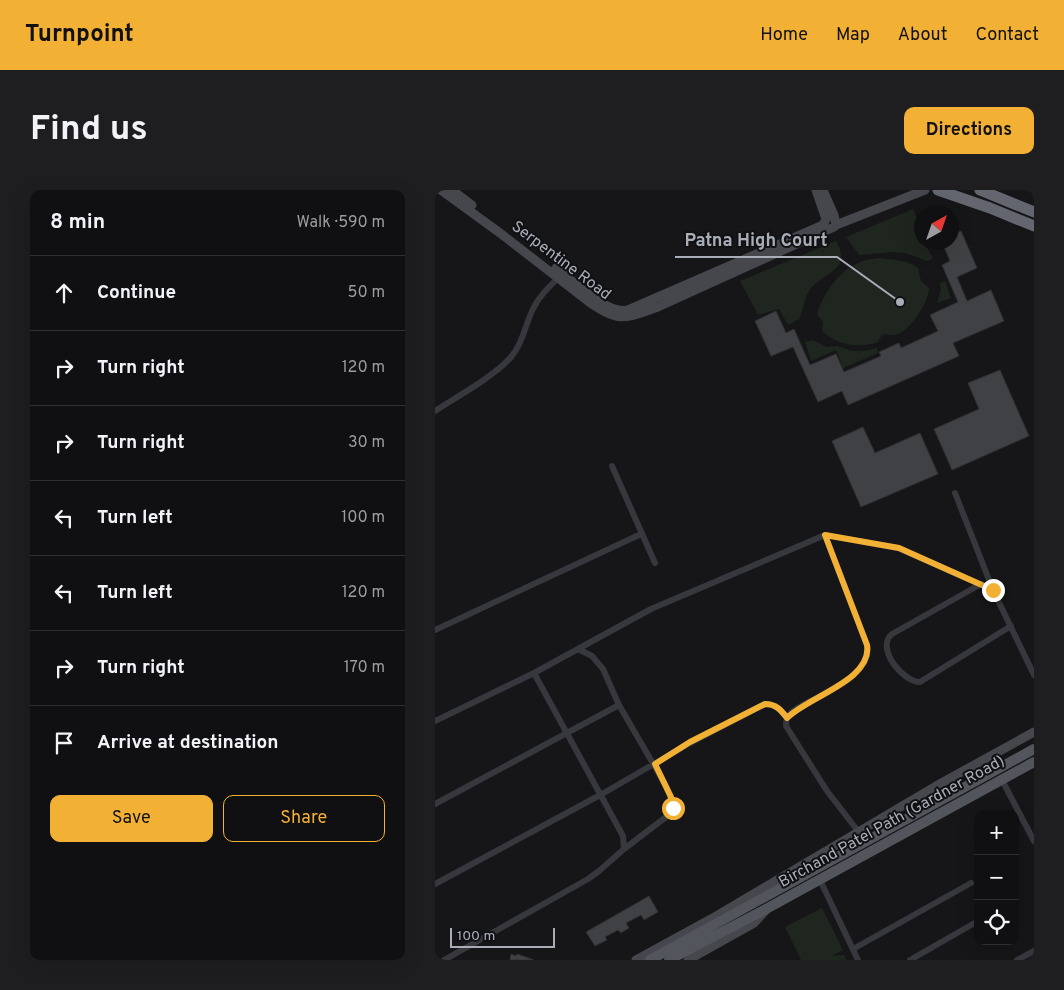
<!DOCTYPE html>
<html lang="en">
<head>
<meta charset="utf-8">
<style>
  :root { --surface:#101012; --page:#1e1e20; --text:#f1f3f6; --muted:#9c9d9f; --line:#303032; --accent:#f2b134 }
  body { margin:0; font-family:Overpass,sans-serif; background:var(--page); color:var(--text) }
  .controls { position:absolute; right:15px; bottom:15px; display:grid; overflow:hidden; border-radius:10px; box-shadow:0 5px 20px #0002 }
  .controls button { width:45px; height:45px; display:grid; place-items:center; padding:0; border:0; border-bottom:1px solid var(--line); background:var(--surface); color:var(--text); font:25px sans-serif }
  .compass { position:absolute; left:479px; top:15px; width:45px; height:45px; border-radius:50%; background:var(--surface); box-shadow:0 5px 20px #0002; rotate:40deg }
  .scale { position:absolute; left:15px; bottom:12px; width:105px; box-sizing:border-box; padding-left:5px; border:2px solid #a8adb8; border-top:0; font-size:14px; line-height:18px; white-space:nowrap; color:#a8adb8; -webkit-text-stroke:4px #111113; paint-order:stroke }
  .stop { position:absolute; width:15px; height:15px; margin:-11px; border:4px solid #f2b134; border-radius:50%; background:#fff }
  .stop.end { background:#f2b134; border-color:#fff; box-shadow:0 1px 5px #0008 }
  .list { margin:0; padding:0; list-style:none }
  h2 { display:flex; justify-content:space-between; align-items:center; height:65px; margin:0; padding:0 20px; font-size:21px }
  h2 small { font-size:16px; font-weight:400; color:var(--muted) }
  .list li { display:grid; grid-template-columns:32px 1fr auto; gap:15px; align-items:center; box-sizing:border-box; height:75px; padding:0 20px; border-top:1px solid var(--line) }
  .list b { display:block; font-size:19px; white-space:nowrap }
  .list em { font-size:16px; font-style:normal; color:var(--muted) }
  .actions { display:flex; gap:10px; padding:15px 20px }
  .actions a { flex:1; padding:11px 0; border:1px solid var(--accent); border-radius:10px; text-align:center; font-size:18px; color:var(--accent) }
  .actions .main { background:var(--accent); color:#111 }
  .icon { flex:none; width:28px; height:28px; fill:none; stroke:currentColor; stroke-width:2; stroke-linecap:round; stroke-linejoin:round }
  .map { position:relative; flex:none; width:599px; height:770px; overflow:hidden; border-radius:10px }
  header { display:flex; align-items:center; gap:30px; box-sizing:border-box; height:70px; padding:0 25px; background:var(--accent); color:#111 }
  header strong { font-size:24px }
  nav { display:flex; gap:28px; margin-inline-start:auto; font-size:18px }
  .intro { display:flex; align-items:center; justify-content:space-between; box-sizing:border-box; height:120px; padding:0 30px }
  h1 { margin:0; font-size:35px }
  .button { padding:12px 22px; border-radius:10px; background:var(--accent); color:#111; font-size:18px; font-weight:700 }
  main { display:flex; gap:30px; padding:0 30px }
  aside { flex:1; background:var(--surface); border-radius:10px; box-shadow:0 5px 20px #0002 }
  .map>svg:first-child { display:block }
  .green { fill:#1e261f }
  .building { fill:#404145; stroke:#303034 }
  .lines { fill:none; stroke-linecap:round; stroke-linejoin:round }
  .street { stroke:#37383d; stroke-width:6 }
  .secondary { stroke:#45474d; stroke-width:9 }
  .primary { stroke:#53555c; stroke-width:10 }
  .highway { stroke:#63666e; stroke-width:11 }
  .route { stroke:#f2b134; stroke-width:6 }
  .labels { text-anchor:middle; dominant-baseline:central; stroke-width:4; stroke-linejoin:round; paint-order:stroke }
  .street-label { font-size:16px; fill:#a8adb8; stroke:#111113 }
  .leader { fill:none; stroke:#a8adb8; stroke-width:2 }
  .callout-dot { fill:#a8adb8; stroke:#111113; stroke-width:2 }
  .callout-label { font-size:18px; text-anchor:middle; font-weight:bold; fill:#a8adb8; stroke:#111113; stroke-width:4; stroke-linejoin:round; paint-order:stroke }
</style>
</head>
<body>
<header>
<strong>Turnpoint</strong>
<nav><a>Home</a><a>Map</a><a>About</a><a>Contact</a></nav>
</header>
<div class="intro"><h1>Find us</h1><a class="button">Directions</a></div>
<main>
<aside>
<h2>8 min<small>Walk · 590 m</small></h2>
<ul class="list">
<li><svg class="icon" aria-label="ahead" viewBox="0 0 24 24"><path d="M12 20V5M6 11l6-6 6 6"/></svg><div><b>Continue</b></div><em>50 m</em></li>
<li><svg class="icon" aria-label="right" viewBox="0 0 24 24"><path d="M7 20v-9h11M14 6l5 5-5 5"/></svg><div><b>Turn right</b></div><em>120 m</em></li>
<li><svg class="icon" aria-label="right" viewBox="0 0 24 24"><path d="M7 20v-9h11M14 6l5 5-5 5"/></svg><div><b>Turn right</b></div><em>30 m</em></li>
<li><svg class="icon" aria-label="left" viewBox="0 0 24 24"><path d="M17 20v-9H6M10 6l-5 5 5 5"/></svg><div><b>Turn left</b></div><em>100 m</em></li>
<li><svg class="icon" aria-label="left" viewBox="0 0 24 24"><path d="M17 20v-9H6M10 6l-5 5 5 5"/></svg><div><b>Turn left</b></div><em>120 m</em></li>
<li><svg class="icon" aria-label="right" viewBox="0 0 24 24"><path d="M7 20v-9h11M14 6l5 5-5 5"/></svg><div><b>Turn right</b></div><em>170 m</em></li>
<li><svg class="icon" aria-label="arrive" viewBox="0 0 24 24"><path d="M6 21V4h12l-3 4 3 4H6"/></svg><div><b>Arrive at destination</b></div></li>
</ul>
<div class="actions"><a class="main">Save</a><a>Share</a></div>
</aside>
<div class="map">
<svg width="599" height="770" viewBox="0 0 599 770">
  <rect width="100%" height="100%" fill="#161618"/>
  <!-- green -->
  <path class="green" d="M 478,19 L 486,38 L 487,52 L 492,53 L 491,56 L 498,68 L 493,71 L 470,63 L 457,62 L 424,65 L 411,47 Z
    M 401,51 C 419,83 385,81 373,103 C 369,110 368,121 364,129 L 353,135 L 344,119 L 323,125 L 305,91 Z
    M 444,68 C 458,70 471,69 483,78 L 486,91 L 494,98 C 493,113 477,138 463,144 C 454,148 449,138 443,152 C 423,159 402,155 387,141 L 388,132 L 382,124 C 388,105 402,83 421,74 C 428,70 436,69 444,68 Z
    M 510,91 L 516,108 L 502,113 L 506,99 L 505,93 Z
    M 378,150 L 392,157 L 402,156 L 417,161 L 429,161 L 442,158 L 443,163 L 408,178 L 401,160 L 376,171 L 370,152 Z
    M 387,718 L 408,760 L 396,766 L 409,765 L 411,770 L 366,770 L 350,737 Z"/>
  <!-- building -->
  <path class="building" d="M 526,41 L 542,78 L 522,87 L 532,111 L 556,100 L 569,131 L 518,153 L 524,166 L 413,215 L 407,201 L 383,212 L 358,157 L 336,166 L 320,131 L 341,121 L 351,143 L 359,139 L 375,175 L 401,164 L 409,182 L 446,166 L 444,162 L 464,153 L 466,158 L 503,141 L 495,125 L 523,112 L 507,75 L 515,71 L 507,52 L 516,52 L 516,45 Z
    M 565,180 L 594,246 L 517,280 L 499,239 L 544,219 L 533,193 Z
    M 428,237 L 440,263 L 485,243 L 503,284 L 426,317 L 397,251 Z
    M 214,706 L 223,722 L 209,730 L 206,725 L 191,733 L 194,738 L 186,743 L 183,740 L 170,747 L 172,750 L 160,756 L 151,742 Z
    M 76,764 L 81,766 L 82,764 L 99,770 L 75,770 Z"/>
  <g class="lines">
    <!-- street -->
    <path class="street" d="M 0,221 C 21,207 60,186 76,167 C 88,153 90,135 98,119 C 104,106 115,96 125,86
      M 177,276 L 220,373
      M 520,303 L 558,400
      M 390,345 L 432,455 C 437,485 391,502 370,514 C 364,517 354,522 352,528 C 351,531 351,534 351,536 L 392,601 L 423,641
      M 546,394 L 457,444 C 440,458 468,492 485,492 L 576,436
      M 0,440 L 206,344
      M 99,483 L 188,646 L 189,659
      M 0,531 L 99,483 L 216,419 L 390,345 L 463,358 L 558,400 L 599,485
      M 567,590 L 599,651
      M 0,614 L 184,515
      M 385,690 L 423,770
      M 0,694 L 167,604 L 255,553 L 330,514 C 341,514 346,520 352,528
      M 418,759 L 536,693
      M 9,770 L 153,689 L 164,681 L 189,659 L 235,624 C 239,614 235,606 231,596 L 184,515 L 168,479 L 157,466 L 143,459
      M 475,770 L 543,731
      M 582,770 L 599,761"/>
    <!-- secondary -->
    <path class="secondary" d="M 6,0 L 65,43 L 154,112 C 184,133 190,129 223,117 L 399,37 L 401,35 L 399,25 L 388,0
      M 17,0 L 37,15
      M 401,35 L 490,0
      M 121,78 C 138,91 172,125 193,120 L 388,35 L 391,29 L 381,0
      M 201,770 L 276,729 L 501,596 L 599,542
      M 253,770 L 319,733 L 331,720"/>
    <!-- primary -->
    <path class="primary" d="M 215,770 L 599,559
      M 234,770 L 331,719 L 599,572"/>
    <!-- highway -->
    <path class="highway" d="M 503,0 L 555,18 L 599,36
      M 545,0 L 599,22"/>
  </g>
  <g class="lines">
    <!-- route -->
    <path class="route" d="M 238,618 L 236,607 L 220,574 L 255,552 L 330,514 C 341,514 346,520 352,528 C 372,507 438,490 432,455 L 390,345 L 464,358 L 558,400"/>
  </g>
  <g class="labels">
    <!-- street labels -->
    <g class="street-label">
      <text transform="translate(126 71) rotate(37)">Serpentine Road</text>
      <text transform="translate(457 632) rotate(-29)">Birchand Patel Path (Gardner Road)</text>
    </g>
  </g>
  <!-- callouts -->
  <path class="leader" d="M465 112L402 67H240"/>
  <circle class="callout-dot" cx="465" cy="112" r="5"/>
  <g class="callout-label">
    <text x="321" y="56">Patna High Court</text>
  </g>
</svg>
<div class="controls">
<button>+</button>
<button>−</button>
<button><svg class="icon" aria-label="locate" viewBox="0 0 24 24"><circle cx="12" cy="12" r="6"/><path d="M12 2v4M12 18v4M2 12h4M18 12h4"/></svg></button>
</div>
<svg class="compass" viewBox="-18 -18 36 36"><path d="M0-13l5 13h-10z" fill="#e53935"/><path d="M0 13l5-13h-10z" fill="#9c9d9f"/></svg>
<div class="scale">100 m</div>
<div class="stop" style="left:238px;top:618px"></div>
<div class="stop end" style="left:558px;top:400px"></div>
</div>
</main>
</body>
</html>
